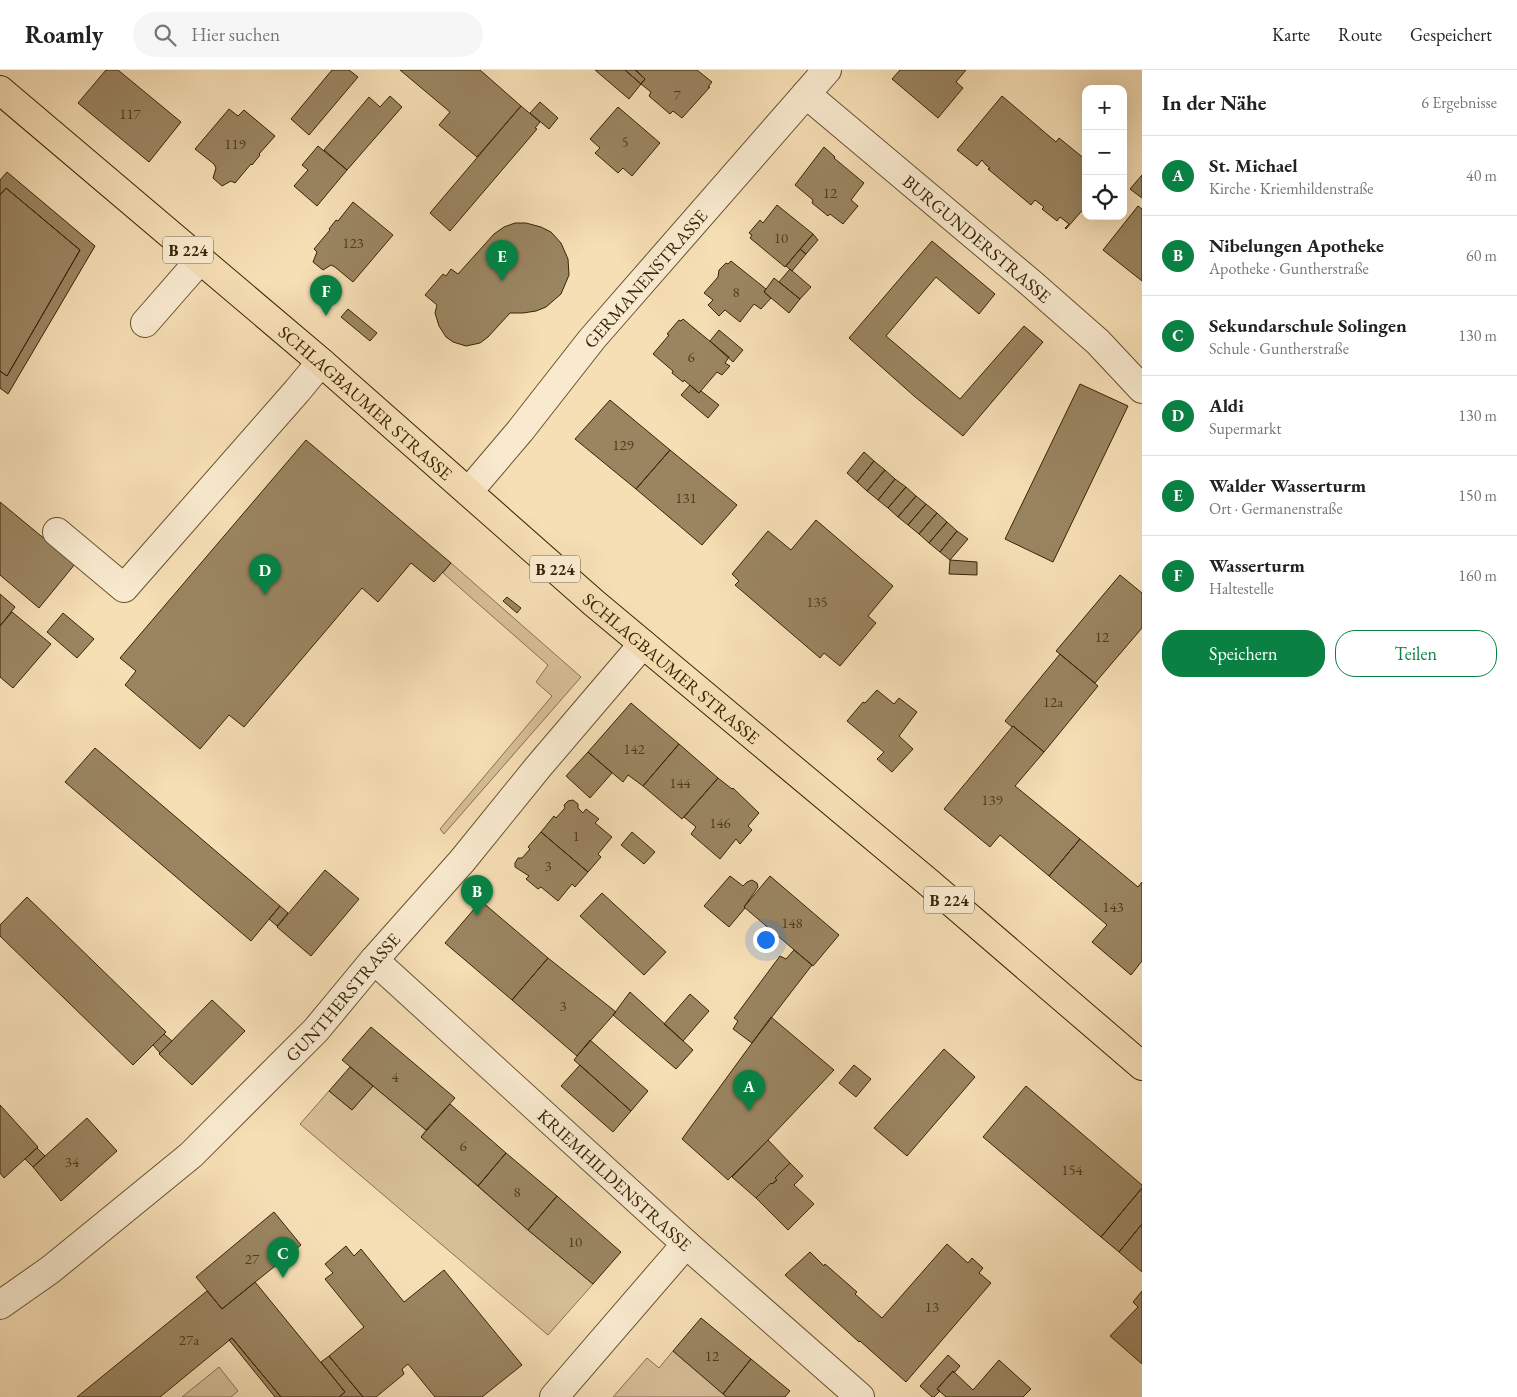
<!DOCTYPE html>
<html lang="de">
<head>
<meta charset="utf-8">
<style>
  :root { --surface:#fff; --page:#f6f6f6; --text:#222; --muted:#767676; --line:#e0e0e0; --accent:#0b8043 }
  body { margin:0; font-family:"EB Garamond",serif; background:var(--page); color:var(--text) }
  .controls { position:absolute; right:15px; top:15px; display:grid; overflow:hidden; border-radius:10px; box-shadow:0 5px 20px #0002 }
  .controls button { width:45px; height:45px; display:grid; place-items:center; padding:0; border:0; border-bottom:1px solid var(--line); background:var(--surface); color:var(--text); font:25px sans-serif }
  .you { position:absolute; left:765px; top:869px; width:18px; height:18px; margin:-12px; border:4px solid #fff; border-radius:50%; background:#1a73e8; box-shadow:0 0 0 8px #1a73e833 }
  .badge { display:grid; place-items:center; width:32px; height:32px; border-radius:50%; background:var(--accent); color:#fff; font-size:16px; font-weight:700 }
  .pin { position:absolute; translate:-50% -41px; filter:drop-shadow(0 1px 2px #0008) }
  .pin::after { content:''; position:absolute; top:26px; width:18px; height:15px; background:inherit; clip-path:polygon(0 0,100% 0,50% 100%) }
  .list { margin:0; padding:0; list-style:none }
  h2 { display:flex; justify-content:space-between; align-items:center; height:65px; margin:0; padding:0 20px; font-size:21px }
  h2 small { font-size:16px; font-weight:400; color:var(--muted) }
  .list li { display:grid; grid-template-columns:32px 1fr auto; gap:15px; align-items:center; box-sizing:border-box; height:80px; padding:0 20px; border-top:1px solid var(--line) }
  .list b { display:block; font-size:19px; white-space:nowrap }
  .list p { margin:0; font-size:16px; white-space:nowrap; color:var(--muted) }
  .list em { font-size:16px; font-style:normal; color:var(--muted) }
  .actions { display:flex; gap:10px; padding:15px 20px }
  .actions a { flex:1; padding:11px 0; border:1px solid var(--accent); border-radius:20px; text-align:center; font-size:18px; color:var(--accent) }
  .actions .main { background:var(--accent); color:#fff }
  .icon { flex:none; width:28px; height:28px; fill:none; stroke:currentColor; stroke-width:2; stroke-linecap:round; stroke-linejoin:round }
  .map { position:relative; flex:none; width:1142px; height:1327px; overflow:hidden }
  header { display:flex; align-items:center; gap:30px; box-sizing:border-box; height:70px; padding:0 25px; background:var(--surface); border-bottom:1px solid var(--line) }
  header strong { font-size:24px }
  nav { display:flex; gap:28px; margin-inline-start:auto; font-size:18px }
  .search { width:350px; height:45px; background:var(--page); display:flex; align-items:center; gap:12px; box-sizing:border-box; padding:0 18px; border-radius:28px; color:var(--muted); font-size:19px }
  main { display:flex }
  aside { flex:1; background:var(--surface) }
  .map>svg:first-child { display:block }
  .green { fill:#d6be97; stroke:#86714e }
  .building { fill:#9a8561; stroke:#372405 }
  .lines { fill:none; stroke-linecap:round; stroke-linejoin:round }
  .minor-casing { stroke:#675231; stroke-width:30 }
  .major-casing { stroke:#372405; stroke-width:30 }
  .minor { stroke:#f9eacf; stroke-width:28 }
  .major { stroke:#f6deb5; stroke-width:28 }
  .labels { text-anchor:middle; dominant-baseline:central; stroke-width:4; stroke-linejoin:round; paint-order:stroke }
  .number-label { font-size:15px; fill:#503c1c }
  .shield { fill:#f9eacf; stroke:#715f42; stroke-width:1 }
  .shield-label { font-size:16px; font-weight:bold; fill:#372405 }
  .street-label { font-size:18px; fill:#372405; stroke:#f9eacf }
</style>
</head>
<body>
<header>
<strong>Roamly</strong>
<div class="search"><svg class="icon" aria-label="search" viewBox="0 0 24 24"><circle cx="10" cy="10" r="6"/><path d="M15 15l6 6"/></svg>Hier suchen</div>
<nav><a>Karte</a><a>Route</a><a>Gespeichert</a></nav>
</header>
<main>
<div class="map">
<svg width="1142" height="1327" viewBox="0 0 1142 1327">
  <rect width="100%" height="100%" fill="#f6deb5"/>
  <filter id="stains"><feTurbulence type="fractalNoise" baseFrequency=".004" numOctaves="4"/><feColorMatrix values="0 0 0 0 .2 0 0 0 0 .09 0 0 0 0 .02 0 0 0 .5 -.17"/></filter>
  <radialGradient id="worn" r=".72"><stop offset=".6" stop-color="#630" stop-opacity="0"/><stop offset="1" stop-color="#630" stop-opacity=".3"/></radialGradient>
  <!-- green -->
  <path class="green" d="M 451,493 L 581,607 L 444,764 L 440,759 L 552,626 L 536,612 L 548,595 L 443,503 Z
    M 373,1016 L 426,1060 L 421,1067 L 528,1160 L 593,1214 L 548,1265 L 300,1054 L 329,1021 L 352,1040 Z
    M 673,1281 L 727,1327 L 613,1327 L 647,1288 L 659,1298 Z
    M 219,1297 L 238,1321 L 231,1327 L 182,1327 Z"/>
  <!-- building -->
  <path class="building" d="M 106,0 L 118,0 L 181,52 L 149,92 L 78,33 Z
    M 332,0 L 349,0 L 358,7 L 309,65 L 291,49 Z
    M 400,0 L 480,0 L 521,36 L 477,87 L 439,55 L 450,42 Z
    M 595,0 L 625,0 L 641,14 L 629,29 Z
    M 625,0 L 636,0 L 645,9 L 641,14 Z
    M 635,0 L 697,0 L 712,12 L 708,17 L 710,17 L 682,48 L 673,41 L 670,44 L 649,26 L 651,22 L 641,14 L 645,9 Z
    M 900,0 L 966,0 L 956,12 L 963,18 L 938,48 L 892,9 Z
    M 390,26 L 402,37 L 347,100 L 324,80 L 369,27 L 380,37 Z
    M 1002,26 L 1056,72 L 1059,68 L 1086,90 L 1086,136 L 1066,159 L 1065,158 L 1069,154 L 1060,147 L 1057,151 L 1042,139 L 1044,137 L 1035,130 L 1031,135 L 988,99 L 990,98 L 986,95 L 982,90 L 977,96 L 957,80 Z
    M 540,32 L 558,48 L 549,59 L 530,43 Z
    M 521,36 L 540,52 L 535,58 L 537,59 L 450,161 L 430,143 Z
    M 618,37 L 660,73 L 632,106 L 623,98 L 618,103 L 595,83 L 600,78 L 590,69 Z
    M 229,39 L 238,46 L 244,40 L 275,66 L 259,84 L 260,85 L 252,95 L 251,94 L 235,113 L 231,111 L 222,116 L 213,108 L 216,98 L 214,94 L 195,79 Z
    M 318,76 L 347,100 L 317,136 L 294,116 L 308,100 L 302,95 Z
    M 824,77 L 835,87 L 834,88 L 864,113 L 851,130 L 858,136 L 843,154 L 830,144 L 828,146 L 812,133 L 813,130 L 795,115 Z
    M 7,102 L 95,176 L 8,324 L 0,318 L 0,301 L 7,306 L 80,180 L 6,118 L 0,125 L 0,110 Z
    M 1142,105 L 1142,128 L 1130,119 Z
    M 6,118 L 80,180 L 7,306 L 0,301 L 0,125 Z
    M 353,132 L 393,165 L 353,212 L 335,197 L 331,195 L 323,200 L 313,192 L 317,182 L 314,179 L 330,160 L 329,159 L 336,150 L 338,151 Z
    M 777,135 L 813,164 L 785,197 L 750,168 L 752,165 L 749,163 L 760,150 L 763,153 Z
    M 1138,136 L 1142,139 L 1142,211 L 1103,180 Z
    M 515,153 L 526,153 L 541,157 L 551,162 L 561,173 L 568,189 L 569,205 L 561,224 L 546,237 L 536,241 L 523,243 L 510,243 L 488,267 L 480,273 L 466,276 L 453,272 L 446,267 L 439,256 L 435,243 L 437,235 L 425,225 L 443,204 L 446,206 L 451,199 L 458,204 L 494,164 L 504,157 Z
    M 813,164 L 818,170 L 806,184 L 800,179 Z
    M 932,171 L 995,224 L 979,244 L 936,207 L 886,266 L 960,329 L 1024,256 L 1043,272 L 963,366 L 914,326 L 849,268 Z
    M 800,179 L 806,184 L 792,201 L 786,196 Z
    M 731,191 L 766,219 L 764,222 L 771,228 L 761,239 L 754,234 L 740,252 L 725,240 L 719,246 L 708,235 L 713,230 L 704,223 L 718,207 L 719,200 L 726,193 L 728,194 Z
    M 790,199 L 811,217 L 800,229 L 779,212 Z
    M 774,208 L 800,229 L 789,243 L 764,222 Z
    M 348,239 L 377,263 L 370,271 L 341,247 Z
    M 683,249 L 729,287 L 725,293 L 730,296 L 722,305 L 717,302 L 699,323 L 684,310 L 683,312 L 672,303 L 673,301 L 653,284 L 669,265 L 667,264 L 679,250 L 681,251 Z
    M 719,260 L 743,280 L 733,292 L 710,271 Z
    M 1080,314 L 1128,336 L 1053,492 L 1005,469 Z
    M 690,315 L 699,323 L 701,321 L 719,335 L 708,348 L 681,325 Z
    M 610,330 L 670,380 L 636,419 L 575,369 Z
    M 306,370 L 451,493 L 434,512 L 411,493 L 378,532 L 362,518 L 244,657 L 229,645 L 200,679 L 125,615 L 136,601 L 120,588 Z
    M 670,380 L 737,435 L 702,475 L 636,419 Z
    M 864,382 L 874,391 L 857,412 L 847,403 Z
    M 874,391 L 885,400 L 867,421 L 857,412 Z
    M 885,400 L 895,409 L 878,430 L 867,421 Z
    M 895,409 L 906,417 L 888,438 L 878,430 Z
    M 906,417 L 916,426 L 898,447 L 888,438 Z
    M 916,426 L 926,434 L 908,455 L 898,447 Z
    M 0,432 L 75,494 L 39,538 L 0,505 Z
    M 926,434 L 937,443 L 919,464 L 908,455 Z
    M 937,443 L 947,452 L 929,473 L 919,464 Z
    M 816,450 L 893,516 L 868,546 L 876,553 L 840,596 L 824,583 L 820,588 L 735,515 L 739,511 L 732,504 L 768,461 L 791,480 Z
    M 947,452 L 957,461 L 940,482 L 929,473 Z
    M 957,461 L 968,469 L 950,490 L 940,482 Z
    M 950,490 L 977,492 L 977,505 L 949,504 Z
    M 1120,505 L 1142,523 L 1142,558 L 1095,613 L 1056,581 Z
    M 0,524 L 15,537 L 0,556 Z
    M 507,527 L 521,538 L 517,543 L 503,531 Z
    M 12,542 L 51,574 L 13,618 L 0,607 L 0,556 Z
    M 63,543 L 94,569 L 77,588 L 47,562 Z
    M 1060,584 L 1098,616 L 1044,682 L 1013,656 L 1012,657 L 1005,651 Z
    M 877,620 L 894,634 L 899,628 L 917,642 L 899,666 L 913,679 L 892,702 L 877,689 L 884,682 L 847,651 L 863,632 L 865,633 Z
    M 631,633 L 679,674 L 643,716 L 628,705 L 623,712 L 588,682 Z
    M 1013,656 L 1044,682 L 1015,716 L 1080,769 L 1049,806 L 1000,765 L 990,777 L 944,739 Z
    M 679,674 L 718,708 L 682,749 L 643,716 Z
    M 95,678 L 280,836 L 251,871 L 65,712 Z
    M 588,682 L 612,703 L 590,728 L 566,706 Z
    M 718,708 L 732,719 L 733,718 L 759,743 L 748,756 L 752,760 L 740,774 L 736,769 L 720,789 L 691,764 L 696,757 L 684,747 Z
    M 573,730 L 578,734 L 578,738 L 583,743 L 586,739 L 599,749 L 595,753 L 612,767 L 598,784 L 601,787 L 588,802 L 541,762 L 554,746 L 556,748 L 565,738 L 564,735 L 568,731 Z
    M 541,762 L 588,802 L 575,817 L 572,814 L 558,831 L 541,817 L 538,819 L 526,809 L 529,806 L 515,797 L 515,793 L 518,788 L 522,788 L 530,779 L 528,777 Z
    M 632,762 L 655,782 L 644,794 L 621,775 Z
    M 1080,769 L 1138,817 L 1142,812 L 1142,891 L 1131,905 L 1092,872 L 1107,855 L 1049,806 Z
    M 325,800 L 359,829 L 311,886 L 277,857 Z
    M 730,806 L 743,816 L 747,812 L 752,810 L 757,813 L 758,817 L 744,837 L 745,838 L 729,857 L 704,836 Z
    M 770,806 L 839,865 L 813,896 L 744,837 Z
    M 602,823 L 666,882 L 644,905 L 580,846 Z
    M 27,827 L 166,962 L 133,995 L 0,866 L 0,855 Z
    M 481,831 L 548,888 L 512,930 L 445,873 Z
    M 280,836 L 288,843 L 277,856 L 269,849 Z
    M 794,880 L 812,895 L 752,973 L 733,959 L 738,951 L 734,948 L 780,886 L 786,889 Z
    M 548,888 L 616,942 L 577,986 L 512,930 Z
    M 630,922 L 693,980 L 676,999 L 613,945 Z
    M 690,924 L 709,941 L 683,971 L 664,954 Z
    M 212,930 L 245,961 L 192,1015 L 159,984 Z
    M 771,947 L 834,1000 L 768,1070 L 728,1110 L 682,1069 Z
    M 371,957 L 455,1028 L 426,1060 L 342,990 Z
    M 164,964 L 172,971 L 160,983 L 153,975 Z
    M 590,970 L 648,1021 L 631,1041 L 574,990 Z
    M 944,979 L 975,1007 L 907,1086 L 874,1058 Z
    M 580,995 L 631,1041 L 613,1062 L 561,1016 Z
    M 854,995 L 871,1009 L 856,1027 L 839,1013 Z
    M 350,997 L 373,1016 L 352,1040 L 329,1021 Z
    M 1026,1016 L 1142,1115 L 1142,1118 L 1101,1167 L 983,1067 Z
    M 450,1034 L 506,1083 L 478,1116 L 421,1067 Z
    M 0,1035 L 38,1077 L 4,1108 L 0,1103 Z
    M 87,1048 L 117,1081 L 61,1131 L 33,1097 Z
    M 768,1070 L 790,1093 L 775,1108 L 777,1110 L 772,1114 L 771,1113 L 756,1128 L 732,1107 Z
    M 37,1078 L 45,1086 L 33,1097 L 25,1089 Z
    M 506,1083 L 557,1126 L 528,1160 L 478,1116 Z
    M 790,1093 L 803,1106 L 794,1115 L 814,1134 L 788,1160 L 756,1128 L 771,1113 L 772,1114 L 777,1110 L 775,1108 Z
    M 1142,1118 L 1142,1154 L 1119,1182 L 1101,1167 Z
    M 557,1126 L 621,1182 L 593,1214 L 528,1160 Z
    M 274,1142 L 301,1175 L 222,1239 L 196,1207 Z
    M 1142,1154 L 1142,1202 L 1119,1182 Z
    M 947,1174 L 968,1193 L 972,1188 L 983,1198 L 979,1203 L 991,1213 L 906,1312 L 860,1271 L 859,1272 L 785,1205 L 810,1182 L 824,1196 L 825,1194 L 857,1222 L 855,1224 L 882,1248 Z
    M 346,1176 L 354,1186 L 361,1179 L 404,1232 L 444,1200 L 522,1295 L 482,1327 L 435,1327 L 408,1294 L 402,1299 L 404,1304 L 376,1327 L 363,1327 L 329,1286 L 364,1257 L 325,1209 L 333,1203 L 325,1194 Z
    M 255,1212 L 345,1322 L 339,1327 L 281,1327 L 232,1268 L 160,1327 L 77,1327 L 207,1221 L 222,1239 Z
    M 1142,1221 L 1142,1294 L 1110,1266 L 1138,1237 L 1133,1232 Z
    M 701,1248 L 751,1289 L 723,1324 L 673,1281 Z
    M 232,1268 L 281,1327 L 275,1327 L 229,1270 Z
    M 948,1285 L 960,1296 L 954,1303 L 953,1301 L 937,1319 L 940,1321 L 934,1327 L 932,1327 L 920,1316 Z
    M 329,1286 L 363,1327 L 339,1327 L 345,1322 L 321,1292 Z
    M 751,1289 L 790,1321 L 785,1327 L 727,1327 L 723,1324 Z
    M 999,1290 L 1031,1319 L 1023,1327 L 946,1327 L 937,1319 L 953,1301 L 973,1320 Z"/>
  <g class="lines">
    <defs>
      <g id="minor">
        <path id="s1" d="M 806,24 L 1032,214 L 1098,272 L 1142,319"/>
        <path d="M 145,253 L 200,190"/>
        <path id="s2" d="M 469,421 L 520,361 L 592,269 L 827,0"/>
        <path d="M 57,462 L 124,518 L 297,321 L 321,292"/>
        <path id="s3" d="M 374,890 L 686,1174 L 860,1327"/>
        <path id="s4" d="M 0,1235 L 50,1200 L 191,1085 L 316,960 L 374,890 L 462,791 L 539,696 L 643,574"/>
        <path d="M 554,1327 L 686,1174"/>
      </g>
      <g id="major">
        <path id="s5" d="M 0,20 L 321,292 L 594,533 L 928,812 L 1142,996"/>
      </g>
    </defs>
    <!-- minor casing -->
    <use href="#minor" class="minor-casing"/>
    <!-- major casing -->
    <use href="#major" class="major-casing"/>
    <!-- minor -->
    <use href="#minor" class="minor"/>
    <!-- major -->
    <use href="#major" class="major"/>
  </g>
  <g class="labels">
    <!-- number labels -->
    <g class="number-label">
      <text x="677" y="24">7</text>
      <text x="130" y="43">117</text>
      <text x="625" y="71">5</text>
      <text x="235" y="73">119</text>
      <text x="830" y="122">12</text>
      <text x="781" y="167">10</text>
      <text x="353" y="172">123</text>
      <text x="736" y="221">8</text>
      <text x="691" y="286">6</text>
      <text x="623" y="374">129</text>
      <text x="686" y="427">131</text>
      <text x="817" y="531">135</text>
      <text x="1102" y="566">12</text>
      <text x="1053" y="631">12a</text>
      <text x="634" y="678">142</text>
      <text x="680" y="712">144</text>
      <text x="992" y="729">139</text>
      <text x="720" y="752">146</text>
      <text x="576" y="765">1</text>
      <text x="548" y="795">3</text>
      <text x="1113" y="836">143</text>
      <text x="792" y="852">148</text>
      <text x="563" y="935">3</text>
      <text x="395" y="1006">4</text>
      <text x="463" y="1075">6</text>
      <text x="72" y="1091">34</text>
      <text x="1072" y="1099">154</text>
      <text x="517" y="1121">8</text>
      <text x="575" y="1171">10</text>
      <text x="252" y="1188">27</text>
      <text x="932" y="1236">13</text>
      <text x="189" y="1269">27a</text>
      <text x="712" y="1285">12</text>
    </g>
    <!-- shield labels -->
    <g class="shield">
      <rect x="163" y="166.5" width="50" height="27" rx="4"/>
      <rect x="530" y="485.5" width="50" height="27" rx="4"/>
      <rect x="924" y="816.5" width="50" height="27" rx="4"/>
    </g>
    <g class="shield-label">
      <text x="188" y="180">B 224</text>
      <text x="555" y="499">B 224</text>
      <text x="949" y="830">B 224</text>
    </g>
    <!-- street labels -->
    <g class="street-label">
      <text stroke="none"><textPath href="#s1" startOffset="224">BURGUNDERSTRASSE</textPath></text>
      <text stroke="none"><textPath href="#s2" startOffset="276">GERMANENSTRASSE</textPath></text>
      <text stroke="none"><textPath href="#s5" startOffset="481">SCHLAGBAUMER STRASSE</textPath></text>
      <text stroke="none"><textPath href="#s5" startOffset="886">SCHLAGBAUMER STRASSE</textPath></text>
      <text stroke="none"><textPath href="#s4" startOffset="462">GUNTHERSTRASSE</textPath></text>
      <text stroke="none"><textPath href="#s3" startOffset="326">KRIEMHILDENSTRASSE</textPath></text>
    </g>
  </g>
  <rect width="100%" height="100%" filter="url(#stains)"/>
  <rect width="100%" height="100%" fill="url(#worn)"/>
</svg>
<div class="controls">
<button>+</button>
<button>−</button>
<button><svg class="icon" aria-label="locate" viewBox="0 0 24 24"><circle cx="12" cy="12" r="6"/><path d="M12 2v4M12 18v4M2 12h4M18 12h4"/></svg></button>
</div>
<div class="you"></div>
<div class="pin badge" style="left:749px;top:1041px">A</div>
<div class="pin badge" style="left:477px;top:846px">B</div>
<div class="pin badge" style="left:283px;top:1208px">C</div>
<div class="pin badge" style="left:265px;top:525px">D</div>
<div class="pin badge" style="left:502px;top:211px">E</div>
<div class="pin badge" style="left:326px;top:246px">F</div>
</div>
<aside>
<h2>In der Nähe<small>6 Ergebnisse</small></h2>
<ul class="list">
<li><span class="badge">A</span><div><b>St. Michael</b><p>Kirche · Kriemhildenstraße</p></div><em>40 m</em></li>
<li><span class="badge">B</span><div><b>Nibelungen Apotheke</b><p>Apotheke · Guntherstraße</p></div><em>60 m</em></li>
<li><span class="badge">C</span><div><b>Sekundarschule Solingen</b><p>Schule · Guntherstraße</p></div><em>130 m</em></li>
<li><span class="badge">D</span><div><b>Aldi</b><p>Supermarkt</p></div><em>130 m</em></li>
<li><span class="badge">E</span><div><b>Walder Wasserturm</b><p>Ort · Germanenstraße</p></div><em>150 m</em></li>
<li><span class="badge">F</span><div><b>Wasserturm</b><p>Haltestelle</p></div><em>160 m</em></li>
</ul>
<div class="actions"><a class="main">Speichern</a><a>Teilen</a></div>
</aside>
</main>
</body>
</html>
